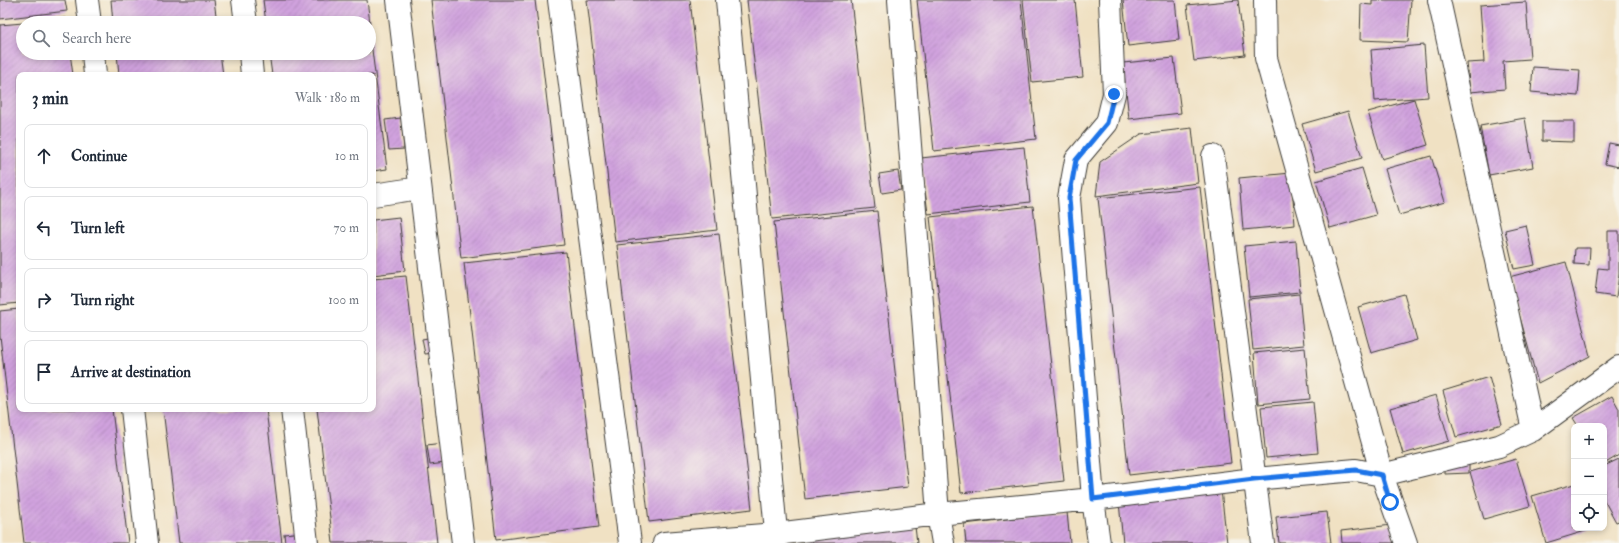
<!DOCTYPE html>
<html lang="en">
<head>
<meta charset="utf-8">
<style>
  :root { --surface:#fff; --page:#f6f6f7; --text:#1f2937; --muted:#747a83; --line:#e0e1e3 }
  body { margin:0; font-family:"IM FELL Double Pica",serif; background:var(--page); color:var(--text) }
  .controls { position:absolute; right:12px; bottom:12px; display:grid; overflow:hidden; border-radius:8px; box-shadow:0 2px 6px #0003 }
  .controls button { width:36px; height:36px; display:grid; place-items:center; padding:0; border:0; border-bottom:1px solid var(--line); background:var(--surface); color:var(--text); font:20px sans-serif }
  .stop { position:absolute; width:12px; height:12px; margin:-9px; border:3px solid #1a73e8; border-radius:50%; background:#fff }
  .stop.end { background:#1a73e8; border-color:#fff; box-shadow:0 1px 4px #0008 }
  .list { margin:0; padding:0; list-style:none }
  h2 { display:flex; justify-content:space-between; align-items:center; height:52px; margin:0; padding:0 16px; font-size:17px }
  h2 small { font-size:13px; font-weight:400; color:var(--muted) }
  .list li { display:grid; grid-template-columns:26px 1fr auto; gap:12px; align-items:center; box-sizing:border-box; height:64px; margin:0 8px 8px; padding:0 8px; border:1px solid var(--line); border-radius:8px }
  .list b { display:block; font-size:15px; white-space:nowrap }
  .list em { font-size:13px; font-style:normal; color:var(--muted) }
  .icon { flex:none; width:22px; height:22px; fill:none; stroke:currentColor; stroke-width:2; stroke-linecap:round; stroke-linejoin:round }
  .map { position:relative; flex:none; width:1619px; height:543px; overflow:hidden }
  .search { position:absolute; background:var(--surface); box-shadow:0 2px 6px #0003; left:16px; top:16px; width:360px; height:44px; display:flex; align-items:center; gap:10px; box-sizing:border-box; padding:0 14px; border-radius:22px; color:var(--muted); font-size:15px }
  .panel { position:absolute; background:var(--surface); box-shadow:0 2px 6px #0003; left:16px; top:72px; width:360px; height:340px; border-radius:8px }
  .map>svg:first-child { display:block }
  .building { fill:url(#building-hatch) }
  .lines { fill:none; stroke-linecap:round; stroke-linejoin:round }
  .minor-casing { stroke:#3c3a35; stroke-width:24 }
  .minor { stroke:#fff; stroke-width:22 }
  .route { stroke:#1a73e8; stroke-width:5 }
</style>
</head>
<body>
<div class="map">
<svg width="1619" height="543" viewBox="0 0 1619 543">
  <defs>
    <pattern id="building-hatch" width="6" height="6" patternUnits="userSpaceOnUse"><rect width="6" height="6" fill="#d0a2de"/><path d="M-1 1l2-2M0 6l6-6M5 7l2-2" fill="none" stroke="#b28bbe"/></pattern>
  </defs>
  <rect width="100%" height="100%" fill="#f7f3e8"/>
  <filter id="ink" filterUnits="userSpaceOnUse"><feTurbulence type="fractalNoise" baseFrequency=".025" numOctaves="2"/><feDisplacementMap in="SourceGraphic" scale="8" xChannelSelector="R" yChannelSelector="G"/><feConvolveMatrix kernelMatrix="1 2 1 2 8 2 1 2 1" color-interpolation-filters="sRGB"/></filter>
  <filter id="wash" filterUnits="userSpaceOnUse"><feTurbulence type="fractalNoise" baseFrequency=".012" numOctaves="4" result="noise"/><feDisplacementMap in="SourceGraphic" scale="16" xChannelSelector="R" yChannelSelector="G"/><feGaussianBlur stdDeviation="0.9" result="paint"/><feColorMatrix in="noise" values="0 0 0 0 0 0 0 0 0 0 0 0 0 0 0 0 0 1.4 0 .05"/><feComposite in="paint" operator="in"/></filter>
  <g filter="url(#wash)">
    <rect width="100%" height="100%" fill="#f0e1c3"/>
    <g id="blocks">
      <!-- building -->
      <path class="building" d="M 0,0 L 65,0 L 67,11 L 0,19 Z
        M 111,0 L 214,0 L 217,23 L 113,23 Z
        M 263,0 L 367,0 L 370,23 L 266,23 Z
        M 431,0 L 535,0 L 564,245 L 461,258 Z
        M 587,0 L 690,0 L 717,230 L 615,242 Z
        M 747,0 L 851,0 L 875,208 L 772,219 Z
        M 917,0 L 1021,0 L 1036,139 L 934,151 Z
        M 1023,0 L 1075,0 L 1083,77 L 1032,82 Z
        M 1123,0 L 1175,0 L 1179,40 L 1128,46 Z
        M 1238,0 L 1245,55 L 1194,61 L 1187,5 Z
        M 1372,0 L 1411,0 L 1408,42 L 1360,40 L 1361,4 L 1372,5 Z
        M 1526,2 L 1530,59 L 1503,61 L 1505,89 L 1470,92 L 1467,63 L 1484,62 L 1480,5 Z
        M 66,18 L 67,23 L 27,23 L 27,22 Z
        M 23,23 L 23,53 L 70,53 L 73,75 L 19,75 L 19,303 L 0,305 L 0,25 Z
        M 369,26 L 387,169 L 373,171 L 373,75 L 272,75 L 269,53 L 369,53 Z
        M 1424,45 L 1428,97 L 1375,101 L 1371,50 Z
        M 117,53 L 220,53 L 223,75 L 119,75 Z
        M 1174,58 L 1181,113 L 1129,119 L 1123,63 Z
        M 1533,67 L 1580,70 L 1578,96 L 1531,92 Z
        M 1414,99 L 1428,145 L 1382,159 L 1368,112 Z
        M 1348,111 L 1362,158 L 1316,171 L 1302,124 Z
        M 401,118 L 404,149 L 389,150 L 385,120 Z
        M 1525,118 L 1533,167 L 1489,175 L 1480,126 Z
        M 1542,121 L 1574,121 L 1574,142 L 1542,141 Z
        M 1192,128 L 1198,183 L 1096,196 L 1100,162 L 1141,134 Z
        M 1609,143 L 1619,145 L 1619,167 L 1605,164 Z
        M 1024,147 L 1030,202 L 928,214 L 921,158 Z
        M 1431,156 L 1445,202 L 1399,215 L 1385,169 Z
        M 1362,168 L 1376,215 L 1330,228 L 1316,181 Z
        M 898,171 L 901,190 L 882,193 L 879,174 Z
        M 1291,173 L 1295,225 L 1243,230 L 1239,178 Z
        M 1200,187 L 1231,463 L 1129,475 L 1098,198 Z
        M 1033,206 L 1064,481 L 961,493 L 930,217 Z
        M 877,211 L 908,487 L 805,499 L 774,222 Z
        M 399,217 L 405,271 L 373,275 L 373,220 Z
        M 1526,225 L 1535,265 L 1514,269 L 1505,230 Z
        M 1608,231 L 1619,231 L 1619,274 L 1616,297 L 1595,294 L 1598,268 L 1608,269 Z
        M 719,234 L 752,509 L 649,522 L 617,245 Z
        M 1296,241 L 1300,292 L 1249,297 L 1244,246 Z
        M 1575,248 L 1590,248 L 1589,265 L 1574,264 Z
        M 566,252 L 599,527 L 496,540 L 464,263 Z
        M 1566,262 L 1590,356 L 1538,383 L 1509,277 Z
        M 406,276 L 437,543 L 333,543 L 317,409 L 373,409 L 373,279 Z
        M 1299,294 L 1304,345 L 1253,350 L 1248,299 Z
        M 1404,294 L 1417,340 L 1371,353 L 1358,307 Z
        M 19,309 L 19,409 L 112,409 L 128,543 L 24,543 L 0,336 L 0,311 Z
        M 439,336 L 441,352 L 425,354 L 422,339 Z
        M 1305,348 L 1310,399 L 1258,404 L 1254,353 Z
        M 1489,377 L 1502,424 L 1456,437 L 1443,391 Z
        M 1436,395 L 1449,441 L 1403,454 L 1390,408 Z
        M 1612,396 L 1619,409 L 1619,455 L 1604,464 L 1604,426 L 1578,426 L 1573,418 Z
        M 1313,402 L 1318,453 L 1266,458 L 1261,407 Z
        M 163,409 L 266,409 L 282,543 L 179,543 Z
        M 442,443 L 445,463 L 430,465 L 427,445 Z
        M 1445,452 L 1469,452 L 1469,473 L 1445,474 Z
        M 1516,459 L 1530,506 L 1484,519 L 1470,472 Z
        M 1619,459 L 1619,521 L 1616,522 L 1604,500 L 1604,466 Z
        M 1574,484 L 1574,528 L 1592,529 L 1546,543 L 1532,496 Z
        M 1221,490 L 1227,543 L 1123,543 L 1119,502 Z
        M 1067,512 L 1070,543 L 966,543 L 964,524 Z
        M 1327,512 L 1331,543 L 1279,543 L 1276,517 Z
        M 1392,525 L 1394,543 L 1342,543 L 1341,531 Z
        M 915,527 L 917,543 L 813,543 L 812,539 Z
        M 303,532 L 304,543 L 285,543 L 284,534 Z"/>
    </g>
  </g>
  <g filter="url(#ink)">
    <use href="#blocks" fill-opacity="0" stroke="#3c3a35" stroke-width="1"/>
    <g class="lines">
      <defs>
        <path id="minor" d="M 87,0 L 90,23
          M 243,0 L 246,23
          M 398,0 L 463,543
          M 559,0 L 630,543
          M 727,0 L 777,543
          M 899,0 L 938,514 L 943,543
          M 1265,0 L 1266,58 L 1382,475 L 1499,446 L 1533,430 L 1619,367
          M 1439,0 L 1533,430
          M 93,53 L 95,75
          M 250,53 L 252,75
          M 1213,156 L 1263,543
          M 373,195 L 420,188
          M 132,409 L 147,543
          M 292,409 L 307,543
          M 664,543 L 776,534 L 938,514 L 1093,499 L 1254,479 L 1356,470 L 1382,475 L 1406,543
          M 1099,543 L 1093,499 L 1069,198 L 1076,160 L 1107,123 L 1114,94 L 1110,0"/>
      </defs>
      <!-- minor casing -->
      <use href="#minor" class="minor-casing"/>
      <!-- minor -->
      <use href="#minor" class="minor"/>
    </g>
  </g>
  <g class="lines" filter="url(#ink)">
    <!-- route -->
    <path class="route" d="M 1114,94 L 1107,123 L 1076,160 L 1069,198 L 1093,499 L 1254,479 L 1356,470 L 1382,475 L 1390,502"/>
  </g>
</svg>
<div class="controls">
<button>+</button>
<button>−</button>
<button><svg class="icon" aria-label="locate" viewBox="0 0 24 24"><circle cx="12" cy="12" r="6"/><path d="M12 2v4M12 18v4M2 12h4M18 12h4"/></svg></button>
</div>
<div class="stop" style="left:1390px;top:502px"></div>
<div class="stop end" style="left:1114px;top:94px"></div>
<div class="search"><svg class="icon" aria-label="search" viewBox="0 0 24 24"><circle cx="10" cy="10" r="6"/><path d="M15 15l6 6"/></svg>Search here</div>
<section class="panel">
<h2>3 min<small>Walk · 180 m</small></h2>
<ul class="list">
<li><svg class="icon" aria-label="ahead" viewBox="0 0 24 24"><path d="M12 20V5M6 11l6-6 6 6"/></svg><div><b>Continue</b></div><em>10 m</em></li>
<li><svg class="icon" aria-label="left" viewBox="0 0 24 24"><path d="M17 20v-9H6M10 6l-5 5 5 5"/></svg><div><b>Turn left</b></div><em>70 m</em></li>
<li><svg class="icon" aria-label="right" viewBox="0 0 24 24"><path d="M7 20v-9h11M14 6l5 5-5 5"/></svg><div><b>Turn right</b></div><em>100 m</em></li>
<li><svg class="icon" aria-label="arrive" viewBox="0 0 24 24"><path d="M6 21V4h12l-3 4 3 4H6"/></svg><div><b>Arrive at destination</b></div></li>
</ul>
</section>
</div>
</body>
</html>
